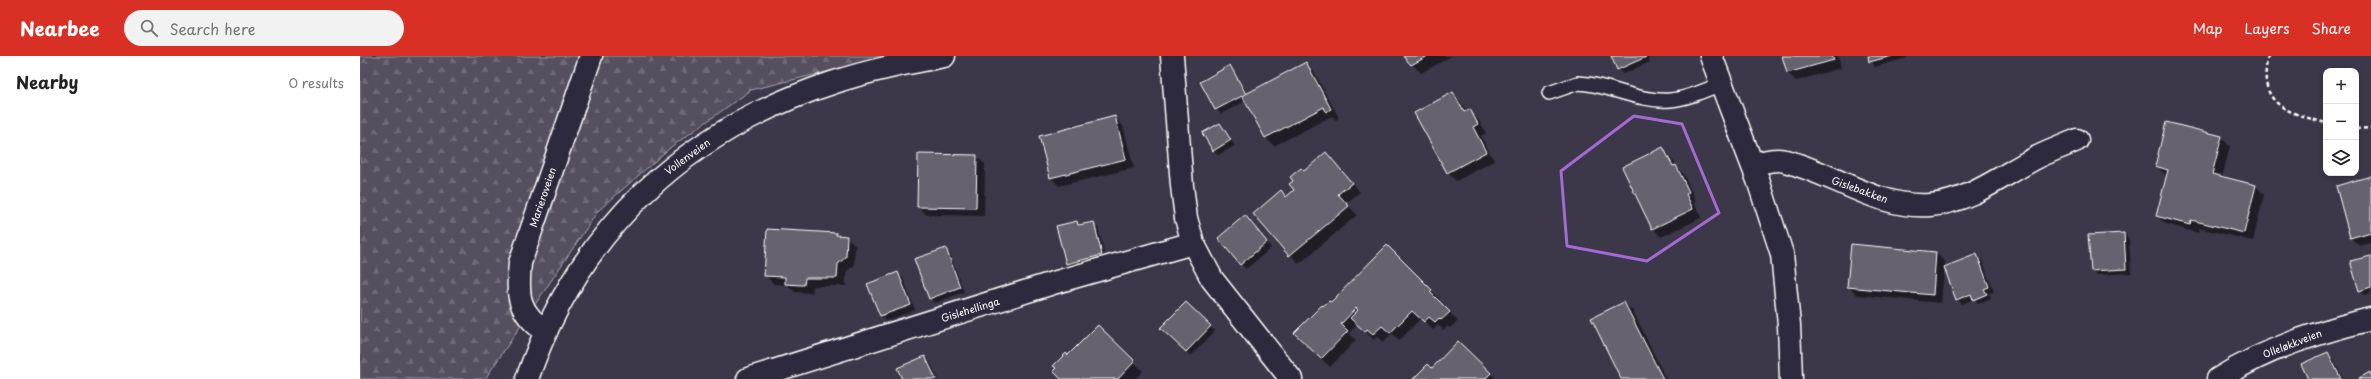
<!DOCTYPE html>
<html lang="en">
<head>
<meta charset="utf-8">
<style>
  :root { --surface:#fff; --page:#f2f2f2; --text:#222; --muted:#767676; --line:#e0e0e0; --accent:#d93025 }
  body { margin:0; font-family:"Playpen Sans",sans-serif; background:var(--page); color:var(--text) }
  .controls { position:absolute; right:12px; top:12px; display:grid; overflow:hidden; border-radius:8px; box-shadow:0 2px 6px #0003 }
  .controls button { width:36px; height:36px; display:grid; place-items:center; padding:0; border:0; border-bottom:1px solid var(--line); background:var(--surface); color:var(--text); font:20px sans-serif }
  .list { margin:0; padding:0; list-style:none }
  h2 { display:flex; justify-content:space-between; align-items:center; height:52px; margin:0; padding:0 16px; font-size:17px }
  h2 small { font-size:13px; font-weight:400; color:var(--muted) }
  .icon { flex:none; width:22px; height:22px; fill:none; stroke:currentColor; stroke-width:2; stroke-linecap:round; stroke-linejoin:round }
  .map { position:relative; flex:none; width:2011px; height:323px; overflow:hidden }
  header { display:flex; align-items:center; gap:24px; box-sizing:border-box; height:56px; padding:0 20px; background:var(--accent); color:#fff }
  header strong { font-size:19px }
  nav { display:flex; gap:22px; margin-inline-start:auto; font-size:14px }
  .search { width:280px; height:36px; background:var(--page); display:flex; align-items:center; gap:10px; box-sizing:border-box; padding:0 14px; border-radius:22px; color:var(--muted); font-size:15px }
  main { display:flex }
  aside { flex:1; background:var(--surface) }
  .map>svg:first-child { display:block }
  .forest { fill:url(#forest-firs); stroke:#aaa8b0 }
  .shadow { fill:#0007 }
  .building { fill:#666270; stroke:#fff }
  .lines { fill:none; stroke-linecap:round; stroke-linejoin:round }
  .lane-casing { stroke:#fff; stroke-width:16 }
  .street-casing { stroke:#fff; stroke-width:25 }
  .secondary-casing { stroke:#fff; stroke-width:25 }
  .path { stroke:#fff; stroke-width:2.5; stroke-dasharray:4 3; stroke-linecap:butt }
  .lane { stroke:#2f2a3d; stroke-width:13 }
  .street { stroke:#2f2a3d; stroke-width:22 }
  .secondary { stroke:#2f2a3d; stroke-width:22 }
  .marked { fill:none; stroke:#a36bd2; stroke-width:3; stroke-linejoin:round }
  .labels { text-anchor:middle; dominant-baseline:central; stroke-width:4; stroke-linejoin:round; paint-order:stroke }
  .street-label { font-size:10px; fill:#fff; stroke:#2f2a3d }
</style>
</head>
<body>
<header>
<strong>Nearbee</strong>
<div class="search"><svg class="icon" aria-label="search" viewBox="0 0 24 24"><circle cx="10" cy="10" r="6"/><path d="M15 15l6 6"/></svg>Search here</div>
<nav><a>Map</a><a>Layers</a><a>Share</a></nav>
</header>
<main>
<aside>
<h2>Nearby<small>0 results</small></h2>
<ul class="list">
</ul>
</aside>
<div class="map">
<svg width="2011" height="323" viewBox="0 0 2011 323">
  <defs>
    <pattern id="forest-firs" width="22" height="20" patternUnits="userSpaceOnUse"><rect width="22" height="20" fill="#555060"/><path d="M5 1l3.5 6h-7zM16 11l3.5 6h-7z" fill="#6e6a78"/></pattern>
  </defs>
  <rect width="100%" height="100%" fill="#3c3749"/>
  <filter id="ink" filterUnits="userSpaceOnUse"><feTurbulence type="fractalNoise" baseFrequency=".025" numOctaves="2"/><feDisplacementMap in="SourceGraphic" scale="8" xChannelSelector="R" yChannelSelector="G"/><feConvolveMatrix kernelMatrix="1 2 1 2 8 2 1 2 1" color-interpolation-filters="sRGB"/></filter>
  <g filter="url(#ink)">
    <!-- forest -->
    <path class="forest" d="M 0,0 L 532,0 L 391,34 L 311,91 L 238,155 L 125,323 L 0,323 Z"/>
    <!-- shadow -->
    <path class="shadow" d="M 1044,0 L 1092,0 L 1061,17 Z
      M 1252,0 L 1287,0 L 1290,6 L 1263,18 L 1258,13 Z
      M 1423,0 L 1478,0 L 1481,12 L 1436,25 L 1428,17 Z
      M 1509,0 L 1546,0 L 1547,2 L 1515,11 Z
      M 946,8 L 954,16 L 979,62 L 976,64 L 972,60 L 914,90 L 906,82 L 886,45 L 861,58 L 856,53 L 870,10 L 888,39 Z
      M 1093,37 L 1107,55 L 1109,54 L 1118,63 L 1126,77 L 1121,80 L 1134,105 L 1096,125 L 1088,117 L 1055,58 Z
      M 754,61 L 763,70 L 774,112 L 699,130 L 691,122 L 680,81 Z
      M 860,68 L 875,90 L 858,99 L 853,94 Z
      M 1861,81 L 1870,90 L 1862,122 L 1896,130 L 1904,139 L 1893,185 L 1839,172 L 1838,177 L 1806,168 L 1797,160 L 1807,120 L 1796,110 Z
      M 1303,92 L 1324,119 L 1336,145 L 1334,146 L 1341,162 L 1301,181 L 1293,172 Z
      M 966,97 L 1000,136 L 986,147 L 997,159 L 939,208 L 895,158 L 921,136 L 927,141 L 935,134 Z
      M 616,100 L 625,108 L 624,160 L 567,159 L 558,151 Z
      M 2011,121 L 2011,187 L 1999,190 L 1991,182 Z
      M 890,165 L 911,192 L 886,213 L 881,208 Z
      M 717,166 L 721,170 L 733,167 L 738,172 L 746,204 L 712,213 L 707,208 Z
      M 476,178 L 487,181 L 495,189 L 494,210 L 486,216 L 486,230 L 453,230 L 452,237 L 435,236 L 427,229 L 414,228 L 405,219 Z
      M 1764,178 L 1769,183 L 1771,217 L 1736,219 L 1732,215 Z
      M 1492,189 L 1576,197 L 1585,206 L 1581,247 L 1497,239 L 1488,230 Z
      M 1027,190 L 1080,243 L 1078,245 L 1098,265 L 1090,272 L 1088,270 L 1084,274 L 1078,269 L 1073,274 L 1061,262 L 1039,285 L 1032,277 L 1023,286 L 1017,280 L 1014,284 L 998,268 L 989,277 L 996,284 L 970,311 L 936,277 L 971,248 Z
      M 585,193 L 590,198 L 604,236 L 575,247 L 570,242 Z
      M 1617,200 L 1622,204 L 1634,236 L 1629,237 L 1631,243 L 1618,248 L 1614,243 L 1602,248 L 1597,243 Z
      M 2011,201 L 2011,237 L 2004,239 L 1999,234 Z
      M 538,217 L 543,222 L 555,254 L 526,265 L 521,260 Z
      M 826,247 L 855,275 L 831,300 L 802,272 Z
      M 1264,247 L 1273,255 L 1306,323 L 1262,323 Z
      M 738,270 L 783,315 L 775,323 L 702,323 L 708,300 Z
      M 1098,287 L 1136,323 L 1054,323 L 1072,313 Z
      M 1968,297 L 1973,302 L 1983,323 L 1949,323 Z
      M 565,301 L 570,306 L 578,323 L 543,323 Z
      M 1571,322 L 1573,323 L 1558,323 Z"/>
    <!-- building -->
    <path class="building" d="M 1043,0 L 1068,0 L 1051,9 Z
      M 1251,0 L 1285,0 L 1286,1 L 1257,14 Z
      M 1422,0 L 1472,0 L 1474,4 L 1427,17 Z
      M 1508,0 L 1532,0 L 1509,6 Z
      M 946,6 L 971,53 L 966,56 L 964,51 L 905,82 L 882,40 Z
      M 870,9 L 886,38 L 855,54 L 840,26 Z
      M 1093,36 L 1104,56 L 1110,53 L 1118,68 L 1113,71 L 1126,96 L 1087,117 L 1054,57 Z
      M 755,60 L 766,103 L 690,122 L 679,80 Z
      M 1806,66 L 1862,80 L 1852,118 L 1896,129 L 1884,177 L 1831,164 L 1830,169 L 1796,160 L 1808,114 L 1795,110 Z
      M 860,67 L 871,84 L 853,95 L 842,77 Z
      M 1303,91 L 1313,110 L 1316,109 L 1329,136 L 1326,138 L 1333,153 L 1292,173 L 1262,111 Z
      M 966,96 L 992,127 L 978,138 L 989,150 L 929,200 L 893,158 L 921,134 L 926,141 L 934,134 L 929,128 L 933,125 L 930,121 L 941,112 L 944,115 Z
      M 558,98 L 617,99 L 616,152 L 557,151 Z
      M 2011,120 L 2011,176 L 1990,182 L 1976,130 Z
      M 885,159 L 907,186 L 880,209 L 858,182 Z
      M 717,165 L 718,169 L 734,166 L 742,199 L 706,208 L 696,170 Z
      M 407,173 L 477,177 L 476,179 L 487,180 L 486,201 L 478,208 L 477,222 L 445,222 L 444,229 L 441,229 L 425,228 L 425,221 L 404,220 Z
      M 1764,177 L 1766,213 L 1731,215 L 1728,179 Z
      M 1491,188 L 1576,196 L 1573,239 L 1487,231 Z
      M 1027,189 L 1072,234 L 1070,236 L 1090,256 L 1081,264 L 1079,262 L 1075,266 L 1069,261 L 1064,266 L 1052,255 L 1030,277 L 1022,270 L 1013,278 L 1007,273 L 1005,276 L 990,262 L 998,254 L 996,252 L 981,268 L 988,275 L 961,303 L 934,277 L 962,249 L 963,250 L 969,245 L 971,246 Z
      M 586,192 L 600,231 L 569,243 L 554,203 Z
      M 1617,198 L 1629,231 L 1624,233 L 1627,238 L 1613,244 L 1611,238 L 1596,244 L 1584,211 Z
      M 2011,200 L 2011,231 L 1999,235 L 1990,205 Z
      M 538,216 L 551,249 L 520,260 L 507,228 Z
      M 826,246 L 851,270 L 826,296 L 800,272 Z
      M 1264,246 L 1303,323 L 1261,323 L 1231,262 Z
      M 738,269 L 775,305 L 758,323 L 701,323 L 693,315 L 696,312 L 693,310 L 706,297 L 708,299 Z
      M 1098,285 L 1131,317 L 1125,323 L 1053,323 L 1068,308 L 1072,312 Z
      M 1968,296 L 1981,323 L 1948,323 L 1941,308 Z
      M 565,300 L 576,323 L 542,323 L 537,312 Z
      M 2010,316 L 2011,323 L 2000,323 L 1999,322 Z"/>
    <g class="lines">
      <defs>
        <path id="lane" d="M 1189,37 L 1218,27 L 1228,28 C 1255,32 1282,46 1310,44 C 1327,43 1345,34 1361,28"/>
        <path id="street" d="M 812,0 L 822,130 L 826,162 L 833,187 L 852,223 L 931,323
          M 1351,0 L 1398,124 L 1422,198 L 1429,269 L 1431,323
          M 1392,108 C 1401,107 1416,102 1425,105 C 1473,117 1518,153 1570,149 C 1608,146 1640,121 1672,104 C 1686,96 1702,91 1717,84
          M 186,276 C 157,255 157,240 160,207 L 231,0
          M 388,323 L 693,227 L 833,187
          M 1858,323 C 1908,292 1955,277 2011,263"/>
        <path id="secondary" d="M 167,323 C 219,173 325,74 475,26 C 511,14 548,7 584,0"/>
      </defs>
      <!-- lane casing -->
      <use href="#lane" class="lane-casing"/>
      <!-- street casing -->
      <use href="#street" class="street-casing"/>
      <!-- secondary casing -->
      <use href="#secondary" class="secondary-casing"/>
      <!-- path -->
      <path class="path" d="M 1908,0 C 1897,49 1926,56 1966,67
        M 1996,73 L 2011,72"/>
      <!-- lane -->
      <use href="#lane" class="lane"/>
      <!-- street -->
      <use href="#street" class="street"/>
      <!-- secondary -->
      <use href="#secondary" class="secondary"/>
    </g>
  </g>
  <!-- marked area -->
  <path class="marked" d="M 1274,60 L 1322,68 L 1359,157 L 1287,205 L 1207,190 L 1201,115 Z"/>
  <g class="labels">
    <!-- street labels -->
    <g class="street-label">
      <text transform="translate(327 100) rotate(-36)">Vollenveien</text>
      <text transform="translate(1500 133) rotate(20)">Gislebakken</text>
      <text transform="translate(182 141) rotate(-71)">Marieroveien</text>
      <text transform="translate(610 253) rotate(-17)">Gislehellinga</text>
      <text transform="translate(1932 287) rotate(-21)">Olleløkkveien</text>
    </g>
  </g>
</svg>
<div class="controls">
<button>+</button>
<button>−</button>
<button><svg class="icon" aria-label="layers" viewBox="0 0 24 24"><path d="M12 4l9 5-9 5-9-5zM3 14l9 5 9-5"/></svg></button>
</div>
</div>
</main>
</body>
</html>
